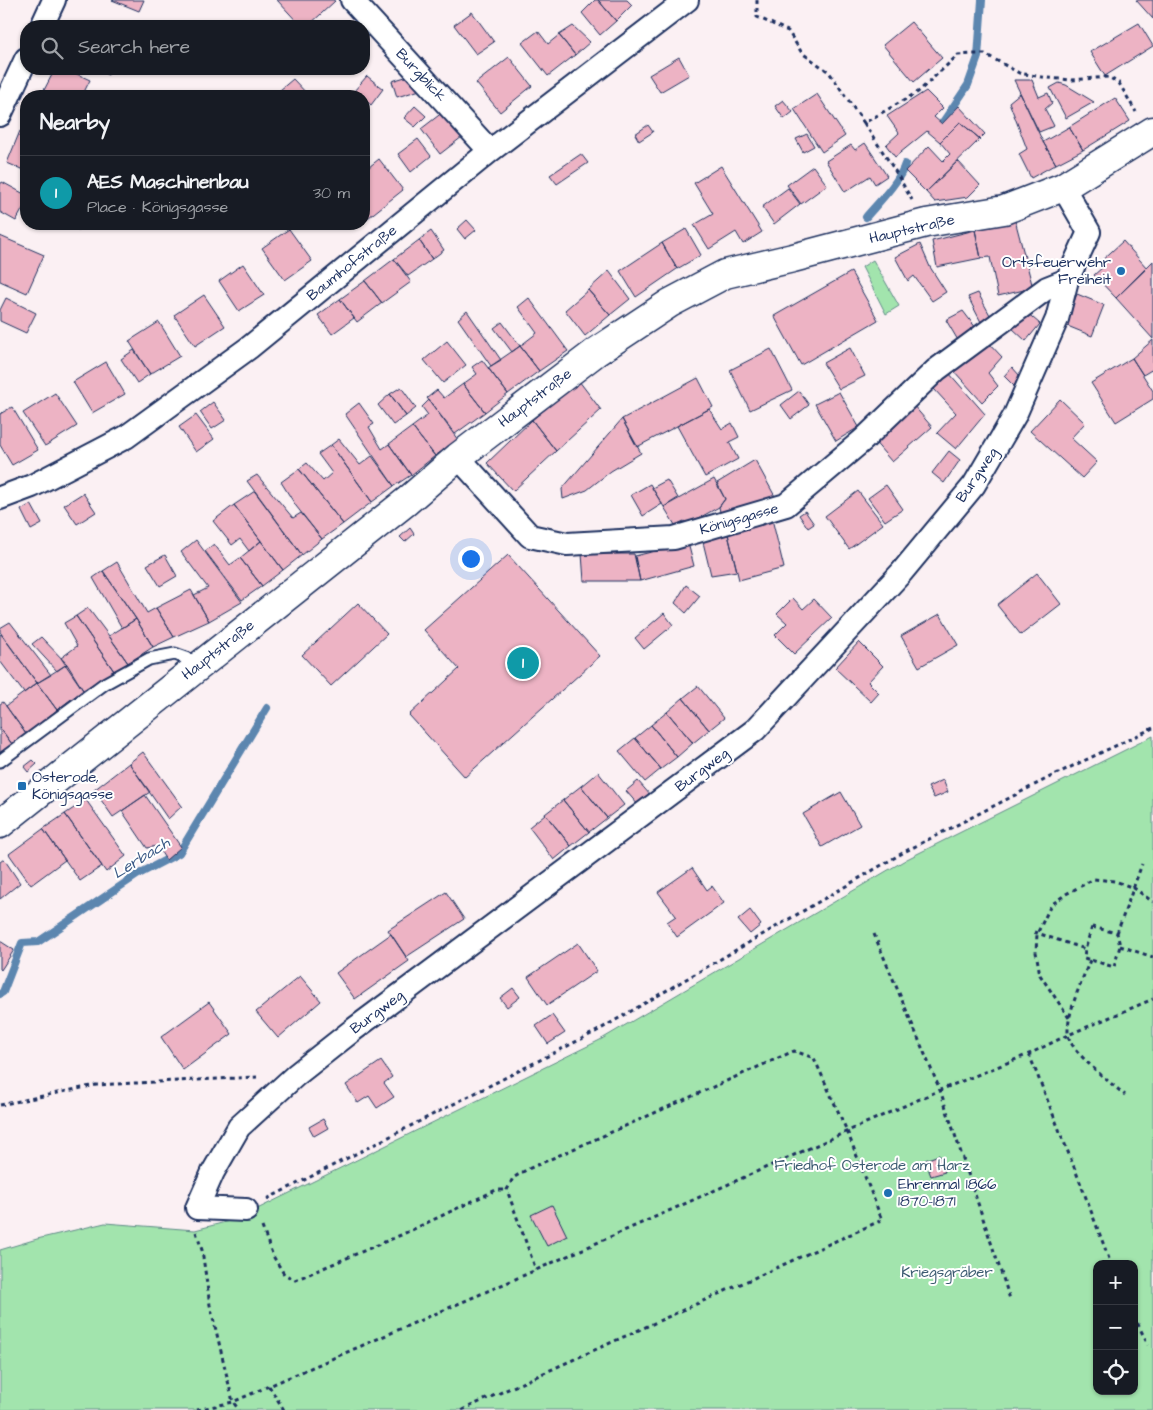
<!DOCTYPE html>
<html lang="en">
<head>
<meta charset="utf-8">
<style>
  :root { --surface:#171b24; --page:#242831; --text:#f1f3f6; --muted:#9ea1a6; --line:#363941; --accent:#1f6fb2 }
  body { margin:0; font-family:"Architects Daughter",sans-serif; background:var(--page); color:var(--text) }
  .controls { position:absolute; right:15px; bottom:15px; display:grid; overflow:hidden; border-radius:10px; box-shadow:0 1px 4px #0004 }
  .controls button { width:45px; height:45px; display:grid; place-items:center; padding:0; border:0; border-bottom:1px solid var(--line); background:var(--surface); color:var(--text); font:25px sans-serif }
  .you { position:absolute; left:470px; top:558px; width:18px; height:18px; margin:-12px; border:4px solid #fff; border-radius:50%; background:#1a73e8; box-shadow:0 0 0 8px #1a73e833 }
  .badge { display:grid; place-items:center; width:32px; height:32px; border-radius:50%; background:var(--accent); color:#fff; font-size:16px; font-weight:700 }
  .pin { position:absolute; translate:-50% -50%; border:2px solid #fff; box-shadow:0 1px 5px #0006 }
  .list { margin:0; padding:0; list-style:none }
  h2 { display:flex; justify-content:space-between; align-items:center; height:65px; margin:0; padding:0 20px; font-size:21px }
  h2 small { font-size:16px; font-weight:400; color:var(--muted) }
  .list li { display:grid; grid-template-columns:32px 1fr auto; gap:15px; align-items:center; box-sizing:border-box; height:75px; padding:0 20px; border-top:1px solid var(--line) }
  .list b { display:block; font-size:19px; white-space:nowrap }
  .list p { margin:0; font-size:16px; white-space:nowrap; color:var(--muted) }
  .list em { font-size:16px; font-style:normal; color:var(--muted) }
  .icon { flex:none; width:28px; height:28px; fill:none; stroke:currentColor; stroke-width:2; stroke-linecap:round; stroke-linejoin:round }
  .map { position:relative; flex:none; width:1153px; height:1410px; overflow:hidden }
  .search { position:absolute; background:var(--surface); box-shadow:0 1px 4px #0004; left:20px; top:20px; width:350px; height:55px; display:flex; align-items:center; gap:12px; box-sizing:border-box; padding:0 18px; border-radius:20px; color:var(--muted); font-size:19px }
  .panel { position:absolute; background:var(--surface); box-shadow:0 1px 4px #0004; left:20px; top:90px; width:350px; height:140px; border-radius:20px }
  .map>svg:first-child { display:block }
  .green { fill:#a2e4ad; stroke:#5e8a86; fill-rule:evenodd }
  .lines { fill:none; stroke-linecap:round; stroke-linejoin:round }
  .stream { stroke:#5b86af; stroke-width:8 }
  .building { fill:#edb3c4; stroke:#1b2f5e }
  .lane-casing { stroke:#1b2f5e; stroke-width:15 }
  .street-casing { stroke:#1b2f5e; stroke-width:26 }
  .secondary-casing { stroke:#1b2f5e; stroke-width:31 }
  .path { stroke:#1b2f5e; stroke-width:3; stroke-dasharray:4 4; stroke-linecap:butt }
  .lane { stroke:#fff; stroke-width:11 }
  .street { stroke:#fff; stroke-width:22 }
  .secondary { stroke:#fff; stroke-width:28 }
  .poi-dot { fill:#1f6fb2; stroke:#fff; stroke-width:2 }
  .labels { text-anchor:middle; dominant-baseline:central; stroke-width:4; stroke-linejoin:round; paint-order:stroke }
  .street-label { font-size:15px; fill:#1b2f5e; stroke:#fff }
  .poi-label { font-size:15px; fill:#1b2f5e; stroke:#fff; text-anchor:start }
  .park-label { font-size:15px; fill:#3d5c72; stroke:#fff }
  .water-label { font-size:16px; font-style:italic; fill:#3b5a86; stroke:#fff }
</style>
</head>
<body>
<div class="map">
<svg width="1153" height="1410" viewBox="0 0 1153 1410">
  <rect width="100%" height="100%" fill="#fbf0f3"/>
  <filter id="ink" filterUnits="userSpaceOnUse"><feTurbulence type="fractalNoise" baseFrequency=".02" numOctaves="2"/><feDisplacementMap in="SourceGraphic" scale="10" xChannelSelector="R" yChannelSelector="G"/><feConvolveMatrix kernelMatrix="1 2 1 2 8 2 1 2 1" color-interpolation-filters="sRGB"/></filter>
  <g filter="url(#ink)">
    <!-- green -->
    <path class="green" d="M 873,260 L 899,306 L 886,314 L 862,267 Z
      M 1153,736 L 1153,1410 L 0,1410 L 0,1250 L 37,1239 L 105,1223 L 195,1230 L 237,1219 L 600,1040 L 907,859 ZM 1097,1264 L 1134,1264 L 1134,1391 L 1097,1391 Z"/>
    <g class="lines">
      <!-- stream -->
      <path class="stream" d="M 943,122 L 968,85 L 978,57 L 982,0
        M 866,217 C 878,203 900,181 905,164
        M 0,994 L 3,992 L 22,943 L 38,942 L 137,875 L 179,853 L 267,708"/>
    </g>
    <!-- building -->
    <path class="building" d="M 112,0 L 144,0 L 139,11 Z
      M 277,0 L 333,0 L 335,1 L 308,26 L 301,26 Z
      M 595,0 L 598,0 L 616,21 L 600,35 L 582,13 Z
      M 598,0 L 627,0 L 632,5 L 616,21 Z
      M 1136,0 L 1153,0 L 1153,19 Z
      M 472,12 L 494,42 L 476,54 L 454,25 Z
      M 911,22 L 942,58 L 914,82 L 883,45 Z
      M 1139,23 L 1153,46 L 1105,76 L 1090,52 Z
      M 573,26 L 590,42 L 575,55 L 559,35 Z
      M 538,31 L 548,44 L 559,35 L 575,55 L 548,76 L 522,43 Z
      M 509,57 L 532,86 L 500,112 L 476,83 Z
      M 679,57 L 689,75 L 660,92 L 649,75 Z
      M 55,69 L 66,69 L 90,80 L 82,96 L 41,96 Z
      M 96,69 L 111,69 L 108,75 Z
      M 415,74 L 420,90 L 397,97 L 392,81 Z
      M 367,76 L 383,89 L 371,105 L 364,99 L 364,96 L 360,96 L 354,91 Z
      M 293,79 L 309,96 L 273,96 Z
      M 1014,80 L 1032,80 L 1039,97 L 1048,93 L 1052,103 L 1045,109 L 1054,126 L 1039,132 Z
      M 1059,83 L 1066,85 L 1094,102 L 1066,118 L 1050,88 Z
      M 926,91 L 943,108 L 934,117 L 942,124 L 959,106 L 985,134 L 980,139 L 960,122 L 940,142 L 927,131 L 895,157 L 886,145 L 899,133 L 887,116 Z
      M 1020,93 L 1043,142 L 1056,164 L 1031,178 L 1019,154 L 1027,149 L 1009,102 Z
      M 817,94 L 845,136 L 822,152 L 794,109 Z
      M 1115,98 L 1130,121 L 1083,150 L 1069,127 Z
      M 783,100 L 793,112 L 784,119 L 775,106 Z
      M 415,106 L 426,116 L 415,127 L 404,118 Z
      M 443,112 L 462,137 L 440,154 L 421,129 Z
      M 960,122 L 980,139 L 926,192 L 905,171 L 929,146 L 943,161 L 950,154 L 940,142 Z
      M 648,125 L 653,132 L 639,141 L 635,134 Z
      M 1069,127 L 1083,150 L 1056,164 L 1043,142 Z
      M 20,131 L 26,133 L 26,171 L 7,163 Z
      M 807,134 L 814,146 L 803,152 L 796,139 Z
      M 418,139 L 431,156 L 411,172 L 398,154 Z
      M 865,143 L 887,176 L 875,184 L 870,176 L 845,192 L 826,161 L 851,145 L 855,150 Z
      M 581,154 L 588,163 L 557,184 L 550,175 Z
      M 379,159 L 403,190 L 364,221 L 364,171 Z
      M 958,161 L 980,185 L 968,197 L 935,202 L 926,192 Z
      M 721,166 L 762,232 L 743,244 L 736,232 L 709,249 L 694,225 L 713,214 L 694,183 Z
      M 813,166 L 827,185 L 801,204 L 787,185 Z
      M 2,182 L 26,195 L 26,203 L 16,221 L 0,212 L 0,185 Z
      M 788,188 L 800,204 L 774,224 L 762,207 Z
      M 467,220 L 476,230 L 465,239 L 457,229 Z
      M 1015,220 L 1033,288 L 998,296 L 990,257 L 981,258 L 975,230 Z
      M 62,224 L 83,224 L 79,231 Z
      M 289,229 L 312,261 L 285,280 L 262,248 Z
      M 686,229 L 701,255 L 677,269 L 662,243 Z
      M 975,230 L 981,258 L 937,267 L 932,241 Z
      M 431,231 L 444,250 L 432,259 L 419,240 Z
      M 0,236 L 44,255 L 27,293 L 0,281 Z
      M 419,240 L 432,259 L 408,276 L 394,259 Z
      M 1123,241 L 1147,268 L 1116,298 L 1094,275 L 1103,267 L 1099,263 Z
      M 662,243 L 677,269 L 636,297 L 620,271 Z
      M 920,244 L 930,267 L 946,292 L 932,301 L 914,276 L 908,281 L 895,257 Z
      M 394,259 L 411,282 L 382,303 L 365,281 Z
      M 1153,261 L 1153,339 L 1116,298 Z
      M 243,264 L 264,295 L 239,311 L 219,281 Z
      M 609,271 L 630,299 L 610,315 L 588,290 Z
      M 851,272 L 878,320 L 801,365 L 774,316 Z
      M 365,281 L 382,303 L 357,322 L 340,299 Z
      M 588,290 L 610,315 L 585,336 L 565,310 Z
      M 978,293 L 990,315 L 981,322 L 968,297 Z
      M 1077,294 L 1104,305 L 1092,336 L 1065,325 Z
      M 204,295 L 225,326 L 195,346 L 174,315 Z
      M 6,298 L 36,313 L 26,333 L 0,321 L 0,310 Z
      M 529,298 L 568,351 L 539,371 L 520,346 L 537,333 L 518,307 Z
      M 340,299 L 354,318 L 332,334 L 318,315 Z
      M 467,311 L 501,360 L 491,366 L 458,319 Z
      M 963,311 L 976,328 L 959,342 L 946,320 Z
      M 1025,311 L 1040,324 L 1026,341 L 1011,327 Z
      M 159,322 L 180,356 L 150,374 L 129,341 Z
      M 502,322 L 520,346 L 512,352 L 494,328 Z
      M 1153,340 L 1153,369 L 1143,375 L 1132,358 Z
      M 447,341 L 466,365 L 443,383 L 424,360 Z
      M 987,341 L 1002,357 L 988,373 L 998,386 L 982,402 L 953,370 Z
      M 520,346 L 539,371 L 508,394 L 488,368 Z
      M 850,348 L 865,376 L 839,389 L 823,363 Z
      M 771,349 L 792,390 L 750,410 L 730,370 Z
      M 134,350 L 150,374 L 137,383 L 121,359 Z
      M 1132,358 L 1153,391 L 1153,399 L 1116,422 L 1091,383 Z
      M 482,360 L 508,394 L 485,412 L 463,384 L 477,374 L 472,367 Z
      M 106,362 L 125,394 L 92,413 L 73,382 Z
      M 1012,367 L 1020,376 L 1014,386 L 1004,376 Z
      M 949,373 L 985,414 L 956,449 L 937,433 L 956,413 L 934,389 Z
      M 698,378 L 713,407 L 637,447 L 622,419 Z
      M 579,381 L 601,410 L 556,451 L 532,420 Z
      M 463,384 L 485,412 L 455,434 L 427,398 L 437,390 L 444,398 Z
      M 401,387 L 416,408 L 406,416 L 390,394 Z
      M 799,391 L 809,405 L 791,419 L 781,405 Z
      M 839,392 L 859,427 L 836,441 L 815,404 Z
      M 55,393 L 77,426 L 45,446 L 23,413 Z
      M 390,394 L 406,416 L 393,425 L 378,405 Z
      M 1060,399 L 1085,423 L 1071,438 L 1097,462 L 1082,478 L 1030,431 Z
      M 429,400 L 458,440 L 435,456 L 412,427 L 428,415 L 422,407 Z
      M 213,402 L 226,420 L 212,429 L 200,412 Z
      M 359,403 L 374,424 L 369,427 L 382,449 L 389,444 L 411,475 L 394,486 L 345,414 Z
      M 913,405 L 932,427 L 892,462 L 873,440 Z
      M 12,407 L 38,450 L 12,465 L 0,445 L 0,414 Z
      M 709,409 L 722,429 L 732,423 L 739,437 L 729,442 L 738,459 L 705,477 L 677,426 Z
      M 196,415 L 214,439 L 196,452 L 179,427 Z
      M 622,419 L 641,453 L 611,471 L 587,490 L 563,499 L 562,489 Z
      M 532,420 L 556,451 L 513,491 L 487,463 Z
      M 412,427 L 435,456 L 411,475 L 389,444 Z
      M 339,439 L 360,465 L 372,456 L 394,486 L 372,502 L 331,445 Z
      M 331,445 L 372,502 L 343,524 L 299,469 L 307,463 L 323,481 L 332,473 L 318,454 Z
      M 949,451 L 960,460 L 944,483 L 932,473 Z
      M 755,460 L 777,500 L 721,517 L 719,507 L 725,499 L 717,483 Z
      M 299,469 L 343,524 L 322,539 L 296,506 L 281,482 Z
      M 257,475 L 293,518 L 301,513 L 322,539 L 302,555 L 247,481 Z
      M 714,479 L 725,499 L 719,507 L 688,524 L 684,521 L 675,525 L 664,507 Z
      M 667,480 L 678,498 L 664,507 L 652,488 Z
      M 650,484 L 662,504 L 643,516 L 631,495 Z
      M 886,485 L 903,509 L 885,521 L 868,498 Z
      M 255,491 L 302,555 L 283,570 L 234,505 Z
      M 858,491 L 883,524 L 849,549 L 825,516 Z
      M 83,493 L 96,512 L 77,524 L 64,505 Z
      M 31,504 L 42,524 L 31,530 L 21,510 Z
      M 234,505 L 261,541 L 249,551 L 240,539 L 232,545 L 213,521 Z
      M 805,511 L 814,524 L 808,528 L 799,515 Z
      M 772,519 L 784,568 L 739,580 L 727,530 Z
      M 410,528 L 414,534 L 405,542 L 400,537 Z
      M 727,530 L 737,571 L 711,575 L 702,538 Z
      M 196,540 L 242,602 L 209,621 L 194,595 L 208,588 L 181,552 Z
      M 261,541 L 283,570 L 262,586 L 240,558 Z
      M 688,543 L 694,566 L 640,581 L 635,556 Z
      M 214,544 L 230,565 L 240,558 L 262,586 L 242,600 L 205,551 Z
      M 582,554 L 634,554 L 640,581 L 584,581 Z
      M 165,555 L 177,576 L 160,586 L 147,565 Z
      M 508,555 L 600,656 L 465,777 L 409,715 L 459,669 L 424,630 Z
      M 117,562 L 147,613 L 156,608 L 174,637 L 153,647 L 136,619 L 103,571 Z
      M 103,571 L 136,619 L 122,628 L 93,578 Z
      M 1037,573 L 1061,604 L 1021,635 L 997,605 Z
      M 686,585 L 700,596 L 686,613 L 675,603 Z
      M 191,590 L 209,621 L 174,637 L 156,608 Z
      M 793,598 L 803,609 L 814,599 L 832,618 L 794,654 L 775,635 L 787,623 L 777,614 Z
      M 358,603 L 387,634 L 331,686 L 302,655 Z
      M 88,608 L 109,636 L 128,663 L 114,671 L 76,616 Z
      M 664,613 L 673,625 L 644,649 L 635,638 Z
      M 940,614 L 958,645 L 919,667 L 901,636 Z
      M 76,616 L 114,671 L 83,690 L 61,658 L 77,646 L 64,623 Z
      M 136,619 L 153,647 L 128,663 L 109,636 Z
      M 10,622 L 51,675 L 37,683 L 0,632 L 0,628 Z
      M 1,634 L 37,683 L 24,693 L 0,661 L 0,635 Z
      M 41,637 L 67,664 L 57,671 L 32,644 Z
      M 859,642 L 883,666 L 868,682 L 879,693 L 871,702 L 835,668 Z
      M 67,664 L 83,690 L 57,710 L 37,683 Z
      M 37,683 L 57,710 L 26,734 L 6,706 Z
      M 698,686 L 724,718 L 709,730 L 683,698 Z
      M 683,698 L 709,730 L 693,743 L 667,712 Z
      M 3,702 L 26,734 L 12,744 L 0,728 L 0,704 Z
      M 667,712 L 693,743 L 677,757 L 651,725 Z
      M 651,725 L 677,757 L 661,769 L 635,738 Z
      M 0,728 L 12,744 L 0,754 Z
      M 635,738 L 661,769 L 645,782 L 619,751 Z
      M 143,752 L 182,806 L 168,819 L 129,763 Z
      M 33,760 L 37,764 L 28,772 L 24,767 Z
      M 129,763 L 150,792 L 113,817 L 94,790 Z
      M 598,772 L 624,805 L 607,818 L 581,786 Z
      M 943,780 L 948,792 L 934,798 L 928,787 Z
      M 638,781 L 651,796 L 639,806 L 626,791 Z
      M 581,786 L 607,818 L 589,832 L 563,800 Z
      M 841,792 L 860,825 L 822,847 L 803,814 Z
      M 145,795 L 181,847 L 166,860 L 157,846 L 147,848 L 122,811 Z
      M 86,800 L 126,856 L 106,872 L 65,814 Z
      M 563,800 L 589,832 L 571,846 L 545,814 Z
      M 65,814 L 102,866 L 80,881 L 43,829 Z
      M 545,814 L 571,846 L 554,860 L 529,827 Z
      M 43,829 L 65,860 L 31,885 L 9,854 Z
      M 4,859 L 20,883 L 0,899 L 0,862 Z
      M 692,868 L 707,890 L 712,886 L 724,903 L 677,937 L 667,922 L 676,916 L 658,892 Z
      M 446,892 L 464,919 L 406,957 L 388,930 Z
      M 750,910 L 761,925 L 750,934 L 738,920 Z
      M 391,934 L 409,961 L 355,999 L 336,973 Z
      M 0,941 L 14,950 L 1,970 L 0,969 Z
      M 578,943 L 597,971 L 547,1005 L 528,977 Z
      M 300,976 L 321,1001 L 278,1038 L 256,1012 Z
      M 513,988 L 520,997 L 507,1007 L 500,998 Z
      M 209,1002 L 232,1034 L 183,1070 L 161,1037 Z
      M 552,1015 L 565,1033 L 548,1044 L 536,1026 Z
      M 381,1061 L 392,1077 L 384,1083 L 394,1097 L 377,1108 L 369,1096 L 358,1103 L 346,1085 Z
      M 323,1119 L 328,1128 L 314,1136 L 309,1127 Z
      M 939,1155 L 945,1172 L 931,1176 L 925,1160 Z
      M 552,1205 L 567,1236 L 547,1246 L 531,1215 Z"/>
    <g class="lines">
      <defs>
        <path id="lane" d="M 0,761 L 104,684 L 149,659 L 175,654 L 200,663"/>
        <path id="street" d="M 352,0 L 490,151
          M 42,26 L 54,0
          M 0,115 L 26,59
          M 458,457 L 530,536 L 567,544 L 674,538 L 786,505 L 863,440 L 936,370 L 1047,288 L 1067,280
          M 0,498 L 32,486 L 126,437 L 250,347 L 490,151 L 687,0
          M 246,1210 L 197,1208 L 213,1172 L 239,1127 L 296,1075 L 353,1030 L 755,730 L 901,573 L 974,485 L 1015,415 L 1057,319 L 1067,280 L 1089,232 L 1063,187"/>
        <path id="secondary" d="M 0,824 L 407,501 L 458,457 L 596,352 L 670,303 L 725,274 L 793,258 L 926,223 L 1004,210 L 1063,187 L 1153,131"/>
      </defs>
      <!-- lane casing -->
      <use href="#lane" class="lane-casing"/>
      <!-- street casing -->
      <use href="#street" class="street-casing"/>
      <!-- secondary casing -->
      <use href="#secondary" class="secondary-casing"/>
      <!-- path -->
      <path class="path" d="M 757,0 L 757,17 L 788,31 L 802,53 L 829,72 L 864,123 L 918,92 L 958,55 L 973,54 L 985,54 L 1019,73 L 1048,78 L 1072,80 L 1108,77 L 1119,83 L 1136,112
        M 864,123 L 894,169 L 912,200
        M 1092,927 L 1117,933 L 1120,946 L 1114,967 L 1084,958 L 1085,949 Z
        M 1034,932 L 1085,949
        M 1117,933 L 1142,864
        M 874,934 L 940,1090 L 1010,1299
        M 1120,946 L 1153,957
        M 1090,960 C 1082,981 1067,1012 1068,1034 C 1069,1051 1112,1084 1125,1095
        M 1069,1018 L 1040,975 L 1036,952 L 1037,934 L 1051,905 L 1066,894 L 1094,879 L 1115,881 L 1134,888 L 1153,902
        M 1029,1054 L 1080,1182 L 1111,1264
        M 0,1105 L 96,1085 L 257,1077
        M 267,1199 L 597,1031 L 906,851 L 1056,774 L 1153,728
        M 262,1227 L 273,1256 L 284,1274 L 295,1280 L 401,1235 L 496,1190 L 507,1190
        M 196,1232 L 202,1250 L 210,1305 L 233,1402 L 239,1410
        M 1134,1316 L 1148,1345
        M 269,1386 L 284,1410
        M 197,1410 L 233,1402 L 269,1386 L 536,1270 L 940,1090 L 1029,1054 L 1068,1035 L 1153,999
        M 462,1410 L 882,1220 L 847,1131 L 814,1058 L 794,1051 L 526,1170 L 513,1178 L 507,1190 L 536,1270"/>
      <!-- lane -->
      <use href="#lane" class="lane"/>
      <!-- street -->
      <use href="#street" class="street"/>
      <!-- secondary -->
      <use href="#secondary" class="secondary"/>
    </g>
  </g>
  <!-- markers -->
  <g class="poi-dot">
    <circle cx="1121" cy="271" r="5"/>
    <rect x="17" y="781" width="10" height="10" rx="2.5"/>
    <circle cx="888" cy="1193" r="5"/>
  </g>
  <g class="labels">
    <!-- street labels -->
    <g class="street-label">
      <text transform="translate(421 75) rotate(47)">Burgblick</text>
      <text transform="translate(912 229) rotate(-13)">Hauptstraße</text>
      <text transform="translate(352 263) rotate(-39)">Baumhofstraße</text>
      <text transform="translate(535 398) rotate(-37)">Hauptstraße</text>
      <text transform="translate(977 475) rotate(-56)">Burgweg</text>
      <text transform="translate(739 519) rotate(-16)">Königsgasse</text>
      <text transform="translate(218 650) rotate(-38)">Hauptstraße</text>
      <text transform="translate(702 770) rotate(-37)">Burgweg</text>
      <text transform="translate(377 1012) rotate(-37)">Burgweg</text>
    </g>
    <!-- poi labels -->
    <g class="poi-label">
      <text x="1111" y="262" text-anchor="end">Ortsfeuerwehr<tspan x="1111" dy="17">Freiheit</tspan></text>
      <text x="32" y="777">Osterode,<tspan x="32" dy="17">Königsgasse</tspan></text>
      <text x="898" y="1184">Ehrenmal 1866<tspan x="898" dy="17">1870-1871</tspan></text>
    </g>
    <!-- park labels -->
    <g class="park-label">
      <text x="872" y="1165">Friedhof Osterode am Harz</text>
      <text x="947" y="1272">Kriegsgräber</text>
    </g>
    <!-- water labels -->
    <g class="water-label">
      <text transform="translate(141 858) rotate(-32)">Lerbach</text>
    </g>
  </g>
</svg>
<div class="controls">
<button>+</button>
<button>−</button>
<button><svg class="icon" aria-label="locate" viewBox="0 0 24 24"><circle cx="12" cy="12" r="6"/><path d="M12 2v4M12 18v4M2 12h4M18 12h4"/></svg></button>
</div>
<div class="you"></div>
<div class="pin badge" style="left:523px;top:663px;background:#0f9aa8">1</div>
<div class="search"><svg class="icon" aria-label="search" viewBox="0 0 24 24"><circle cx="10" cy="10" r="6"/><path d="M15 15l6 6"/></svg>Search here</div>
<section class="panel">
<h2>Nearby<small></small></h2>
<ul class="list">
<li><span class="badge" style="background:#0f9aa8">1</span><div><b>AES Maschinenbau</b><p>Place · Königsgasse</p></div><em>30 m</em></li>
</ul>
</section>
</div>
</body>
</html>
